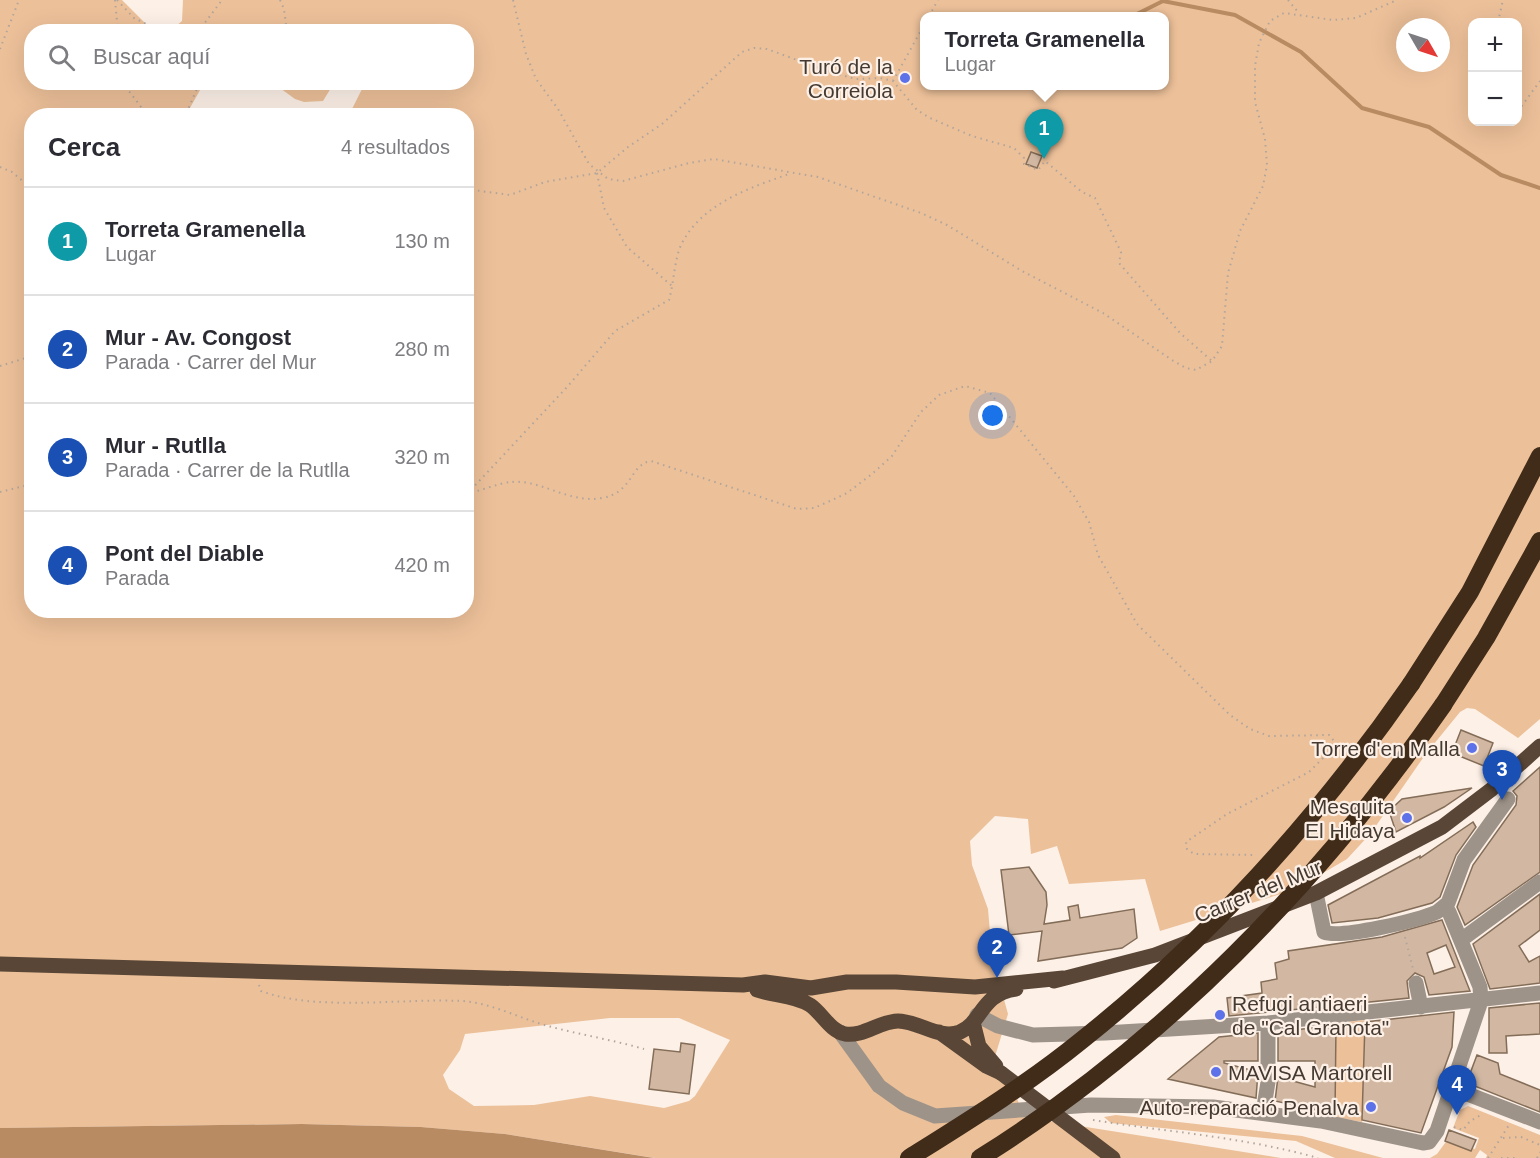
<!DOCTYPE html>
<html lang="es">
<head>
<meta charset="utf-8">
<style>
  :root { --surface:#fff; --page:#f2f2f3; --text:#2b2b33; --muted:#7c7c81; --line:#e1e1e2; --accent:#5d71e8 }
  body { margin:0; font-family:Helvetica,sans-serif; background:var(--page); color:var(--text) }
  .controls { position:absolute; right:18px; top:18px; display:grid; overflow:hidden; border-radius:12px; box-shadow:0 6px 24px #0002 }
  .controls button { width:54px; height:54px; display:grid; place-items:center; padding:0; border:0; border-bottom:2px solid var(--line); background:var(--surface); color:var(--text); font:30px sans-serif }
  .compass { position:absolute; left:1396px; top:18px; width:54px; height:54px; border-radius:50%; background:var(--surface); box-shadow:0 6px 24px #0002; rotate:129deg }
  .you { position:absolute; left:993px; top:416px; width:21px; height:21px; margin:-15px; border:4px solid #fff; border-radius:50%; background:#1a73e8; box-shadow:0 0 0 9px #1a73e833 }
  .badge { display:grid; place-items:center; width:39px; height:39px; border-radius:50%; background:var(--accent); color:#fff; font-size:20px; font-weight:700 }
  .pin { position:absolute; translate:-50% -50px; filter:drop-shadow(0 2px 3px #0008) }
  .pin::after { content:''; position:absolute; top:32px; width:21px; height:18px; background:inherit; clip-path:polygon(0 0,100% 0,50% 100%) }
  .popup { position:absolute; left:920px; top:12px; width:249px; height:78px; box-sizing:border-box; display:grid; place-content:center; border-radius:12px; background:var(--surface); filter:drop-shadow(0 2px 4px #0005); font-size:20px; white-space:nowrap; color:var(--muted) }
  .popup b { font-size:22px; color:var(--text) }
  .popup::after { content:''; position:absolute; left:50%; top:100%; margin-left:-12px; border:12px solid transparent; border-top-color:var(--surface) }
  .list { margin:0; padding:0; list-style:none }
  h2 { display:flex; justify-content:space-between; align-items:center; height:78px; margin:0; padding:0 24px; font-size:26px }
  h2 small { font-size:20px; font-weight:400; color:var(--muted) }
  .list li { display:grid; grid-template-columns:39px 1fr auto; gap:18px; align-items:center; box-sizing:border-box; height:108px; padding:0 24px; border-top:2px solid var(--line) }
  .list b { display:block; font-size:22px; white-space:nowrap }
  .list p { margin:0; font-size:20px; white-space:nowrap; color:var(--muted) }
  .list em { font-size:20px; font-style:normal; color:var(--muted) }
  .icon { flex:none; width:33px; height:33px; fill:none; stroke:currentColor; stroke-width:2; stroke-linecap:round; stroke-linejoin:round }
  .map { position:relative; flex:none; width:1540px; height:1158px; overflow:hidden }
  .search { position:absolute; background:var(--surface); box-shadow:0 6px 24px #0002; left:24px; top:24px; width:450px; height:66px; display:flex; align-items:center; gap:15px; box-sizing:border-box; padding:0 21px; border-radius:24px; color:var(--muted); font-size:22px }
  .panel { position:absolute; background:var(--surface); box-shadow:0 6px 24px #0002; left:24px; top:108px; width:450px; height:510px; border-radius:24px }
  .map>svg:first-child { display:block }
  .green { fill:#ecc099; fill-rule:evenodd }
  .water { fill:#b98b62 }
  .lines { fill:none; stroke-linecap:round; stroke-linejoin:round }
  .stream { stroke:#b98b62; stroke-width:4 }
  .building { fill:#d2b8a2; stroke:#846d58; stroke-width:1.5; fill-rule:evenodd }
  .path { stroke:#b1a59c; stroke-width:2; stroke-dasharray:1.5 4.5; stroke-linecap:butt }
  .minor { stroke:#9e9389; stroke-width:15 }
  .major { stroke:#594636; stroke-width:15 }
  .highway { stroke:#412c19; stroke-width:18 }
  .major-bridge { stroke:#594636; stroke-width:15 }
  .highway-bridge { stroke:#412c19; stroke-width:18 }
  .poi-dot { fill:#5d71e8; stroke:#fcf0e7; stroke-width:2 }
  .labels { text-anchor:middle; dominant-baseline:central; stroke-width:4.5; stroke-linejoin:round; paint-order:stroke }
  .poi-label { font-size:21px; fill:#453a31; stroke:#fcf0e7; text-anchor:end }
  .street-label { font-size:21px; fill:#453a31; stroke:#fcf0e7 }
</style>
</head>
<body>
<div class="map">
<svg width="1540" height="1158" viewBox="0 0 1540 1158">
  <rect width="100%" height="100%" fill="#fcf0e7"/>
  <!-- green -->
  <path class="green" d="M 0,0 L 122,0 L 153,31 L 32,32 L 32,82 L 204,83 L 186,115 L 32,116 L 32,610 L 466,610 L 466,116 L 349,115 L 365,83 L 466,82 L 466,32 L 170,31 L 182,21 L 183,0 L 1540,0 L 1540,719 L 1518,738 L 1475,709 L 1467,708 L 1460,712 L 1425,755 L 1371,833 L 1347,859 L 1294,890 L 1160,931 L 1145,879 L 1069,884 L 1057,846 L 1031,854 L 1028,819 L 995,816 L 970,841 L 972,865 L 988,909 L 992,956 L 1008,1014 L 993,1063 L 1017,1098 L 1023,1117 L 1281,1158 L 655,1158 L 505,1134 L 421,1127 L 302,1124 L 0,1128 ZM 924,16 L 1164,16 L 1164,86 L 924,86 ZM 1472,22 L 1518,22 L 1518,122 L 1472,122 ZM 1405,27 L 1441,27 L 1441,63 L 1405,63 ZM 610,1018 L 679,1018 L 730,1040 L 695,1096 L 689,1101 L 664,1108 L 590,1096 L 534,1105 L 474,1106 L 449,1089 L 443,1075 L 460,1050 L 465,1034 Z
    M 273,83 L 334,83 L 323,101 L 304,102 L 295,99 Z
    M 1365,1020 L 1362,1122 L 1335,1117 L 1336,1023 Z
    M 1468,1106 L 1540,1135 L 1540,1158 L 1486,1158 L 1487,1155 L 1480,1150 L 1475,1158 L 1430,1158 L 1437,1154 L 1448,1139 L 1475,1149 L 1479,1138 L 1453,1128 L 1460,1110 Z
    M 1116,1115 L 1302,1136 L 1383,1158 L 1335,1158 L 1296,1141 L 1111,1123 L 1104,1117 Z"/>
  <!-- water -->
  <path class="water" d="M 302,1124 L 421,1127 L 505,1134 L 654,1158 L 0,1158 L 0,1128 Z"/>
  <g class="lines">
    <!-- stream -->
    <path class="stream" d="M 1133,16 L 1163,1 L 1235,15 L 1301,52 L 1362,108 L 1429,127 L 1501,175 L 1540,188"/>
  </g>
  <!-- building -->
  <path class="building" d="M 1031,152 L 1042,156 L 1037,168 L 1026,164 Z
    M 1461,730 L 1493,743 L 1484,766 L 1452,753 Z
    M 1540,767 L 1540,872 L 1465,925 L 1457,907 L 1473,865 L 1516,805 L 1517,796 L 1513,791 Z
    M 1472,788 L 1444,807 L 1396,832 L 1389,811 L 1402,799 Z
    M 1473,822 L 1476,827 L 1456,855 L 1440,897 L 1432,903 L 1378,918 L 1332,923 L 1328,905 L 1420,856 L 1420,858 Z
    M 1029,867 L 1046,892 L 1047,905 L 1044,924 L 1070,920 L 1068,907 L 1078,905 L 1080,918 L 1134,909 L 1137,938 L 1122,948 L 1038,961 L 1042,931 L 1009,935 L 1001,870 Z
    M 1540,894 L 1540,930 L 1519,946 L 1529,962 L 1540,956 L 1540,983 L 1490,989 L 1473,944 Z
    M 1442,920 L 1470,991 L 1429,995 L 1424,977 L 1415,973 L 1407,981 L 1409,998 L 1229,1016 L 1227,998 L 1262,993 L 1261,982 L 1277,979 L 1275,963 L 1289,959 L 1288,951 L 1382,937 ZM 1446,945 L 1455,967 L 1434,974 L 1427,953 Z
    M 1540,1003 L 1540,1034 L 1506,1036 L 1507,1053 L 1489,1053 L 1489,1008 Z
    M 1454,1012 L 1452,1047 L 1421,1133 L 1362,1120 L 1365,1022 Z
    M 1336,1025 L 1335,1114 L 1275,1101 L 1278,1077 L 1315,1087 L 1315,1061 L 1278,1061 L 1278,1032 Z
    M 1258,1033 L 1258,1061 L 1224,1061 L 1224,1063 L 1258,1072 L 1256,1098 L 1168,1079 L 1219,1037 Z
    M 681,1043 L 695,1045 L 689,1094 L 649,1089 L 654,1049 L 680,1052 Z
    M 1477,1055 L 1498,1063 L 1500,1074 L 1540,1090 L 1540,1112 L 1472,1085 L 1474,1082 L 1468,1079 Z
    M 1449,1130 L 1476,1140 L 1471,1151 L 1445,1141 Z"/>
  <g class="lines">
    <!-- path -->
    <path class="path" d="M 115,0 L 118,32
      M 117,0 L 134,18 L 163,32
      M 280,0 L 284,9 L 287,32
      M 513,0 L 526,54 L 536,79 L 558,109 L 589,164 L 608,179 L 623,181 L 689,163 L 714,159 L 818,177 L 921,213 L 947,225 L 1022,271 L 1103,313 L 1172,360 L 1186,368 L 1196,370 L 1212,361 L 1222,346 L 1228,273 L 1240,231 L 1263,186 L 1267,165 L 1265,139 L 1255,102 L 1255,66 L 1259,43 L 1270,21 L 1284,13 L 1333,20 L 1356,18 L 1397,0
      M 1288,0 L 1298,12
      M 929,16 L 938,0
      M 1498,22 L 1503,0
      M 198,32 L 222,0
      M 0,49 L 19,0
      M 893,81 L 924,25
      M 122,82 L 148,116
      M 1518,111 L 1540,81
      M 180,116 L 189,107 L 200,82
      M 1489,122 L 1494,124 L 1505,122
      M 0,167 L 12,172 L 32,189
      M 597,173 L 604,208 L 627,247 L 672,286
      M 466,189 L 510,195 L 545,182 L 597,173 L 628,147 L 662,124 L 742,52 L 754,48 L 767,49 L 830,72 L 856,79 L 880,78 L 893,81 L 917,110 L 930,118 L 972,136 L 1014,148 L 1024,158 L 1024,164 L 1038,170 L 1045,161 L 1082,192 L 1095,198 L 1121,252 L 1119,263 L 1180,333 L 1212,361
      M 0,366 L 32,356
      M 0,492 L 32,484
      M 466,494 C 480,491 499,483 511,482 C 541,479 569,504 602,498 C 633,493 630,464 651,461 L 797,509 L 814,508 L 830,501 L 847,493 L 872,474 L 892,456 L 921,412 L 939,395 L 965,386 L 990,393 L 1074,496 L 1089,522 L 1098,555 L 1137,624 L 1230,715 L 1250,729 L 1269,736 L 1329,735 L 1334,741 L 1334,747 L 1309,772 L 1227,814 L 1186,842 L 1187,849 L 1194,854 L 1255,855
      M 467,494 L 568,386 L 615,331 L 669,300 C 674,283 674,261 681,245 C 701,204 749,188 789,174
      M 1405,937 L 1413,969
      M 259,985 L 261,991 C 317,1012 401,998 462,1001 C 490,1003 515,1016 541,1024 C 575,1034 610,1039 644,1049
      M 1093,1120 C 1168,1132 1244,1137 1318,1158
      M 1454,1127 L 1463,1130 L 1470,1121 L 1481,1115
      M 1503,1138 L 1521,1137 L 1540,1145
      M 1488,1158 L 1509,1125
      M 1501,1158 L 1519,1158
      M 1537,1158 L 1540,1152"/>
    <!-- minor -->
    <path class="minor" d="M 1316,893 L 1324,932 C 1341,939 1419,920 1437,912 L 1448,903 L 1464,860 L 1508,799
      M 1461,940 L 1540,882
      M 1416,983 L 1421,1007
      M 977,1015 L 998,1026 L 1033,1035 L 1105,1033 L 1268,1023 L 1540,993
      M 840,1032 L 879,1086 L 903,1103 L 935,1116 L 1091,1105 L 1213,1107 L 1321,1121 L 1423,1143 L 1429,1142 L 1437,1131 L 1481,1001 L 1480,987 L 1449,912
      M 1452,1088 L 1540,1122
      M 1263,1113 L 1268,1082 L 1268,1023"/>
    <!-- major -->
    <path class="major" d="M 0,964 L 743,985 L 765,982 L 811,988 L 847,982 L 896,982 L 975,987 L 1063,978
      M 1054,981 L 1155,955 L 1316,893 L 1442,827 L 1492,789 L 1540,746
      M 757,990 C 774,996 794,995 810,1005 C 822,1013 830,1031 845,1034 C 863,1037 880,1021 898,1021 C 919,1021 939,1040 960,1032 C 983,1022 980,994 1016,989
      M 973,1022 L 979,1046 L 996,1066
      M 939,1032 L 986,1066 L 1001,1073"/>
    <!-- highway -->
    <path class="highway" d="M 1411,684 L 1470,592 L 1540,456
      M 1443,705 L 1486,638 L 1540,541"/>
    <!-- major-bridge -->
    <path class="major-bridge" d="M 1001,1073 L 1113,1158"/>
    <!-- highway-bridge -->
    <path class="highway-bridge" d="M 909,1158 C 968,1121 1028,1084 1082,1040 C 1209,939 1319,817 1411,684
      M 980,1158 C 1164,1043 1320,882 1443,705"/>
  </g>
  <!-- markers -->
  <g class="poi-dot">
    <circle cx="905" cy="78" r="6"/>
    <circle cx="1472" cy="748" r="6"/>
    <circle cx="1407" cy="818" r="6"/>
    <circle cx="1220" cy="1015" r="6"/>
    <circle cx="1216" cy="1072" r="6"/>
    <circle cx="1371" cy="1107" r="6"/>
  </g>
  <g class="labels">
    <!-- poi labels -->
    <g class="poi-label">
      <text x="893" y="66">Turó de la<tspan x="893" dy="24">Correiola</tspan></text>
      <text x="1460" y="748">Torre d'en Malla</text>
      <text x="1395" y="806">Mesquita<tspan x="1395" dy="24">El Hidaya</tspan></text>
      <text x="1232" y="1003" text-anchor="start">Refugi antiaeri<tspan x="1232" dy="24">de "Cal Granota"</tspan></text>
      <text x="1228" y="1072" text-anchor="start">MAVISA Martorell</text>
      <text x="1359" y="1107">Auto-reparació Penalva</text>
    </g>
    <!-- street labels -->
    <g class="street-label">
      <text transform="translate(1258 891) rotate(-22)">Carrer del Mur</text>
    </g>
  </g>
</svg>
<div class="controls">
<button>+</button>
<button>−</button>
</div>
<svg class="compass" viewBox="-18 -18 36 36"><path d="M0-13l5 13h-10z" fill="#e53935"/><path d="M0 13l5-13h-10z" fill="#7c7c81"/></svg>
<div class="you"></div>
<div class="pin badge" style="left:1044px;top:159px;background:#0f9aa8">1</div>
<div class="popup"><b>Torreta Gramenella</b>Lugar</div>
<div class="pin badge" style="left:997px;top:978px;background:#1a4fb4">2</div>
<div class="pin badge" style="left:1502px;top:800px;background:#1a4fb4">3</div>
<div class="pin badge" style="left:1457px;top:1115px;background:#1a4fb4">4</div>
<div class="search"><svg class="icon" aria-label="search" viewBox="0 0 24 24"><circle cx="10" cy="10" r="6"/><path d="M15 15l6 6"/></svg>Buscar aquí</div>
<section class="panel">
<h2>Cerca<small>4 resultados</small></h2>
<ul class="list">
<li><span class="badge" style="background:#0f9aa8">1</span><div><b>Torreta Gramenella</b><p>Lugar</p></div><em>130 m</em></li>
<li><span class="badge" style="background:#1a4fb4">2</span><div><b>Mur - Av. Congost</b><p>Parada · Carrer del Mur</p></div><em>280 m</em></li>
<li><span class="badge" style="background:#1a4fb4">3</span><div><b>Mur - Rutlla</b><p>Parada · Carrer de la Rutlla</p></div><em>320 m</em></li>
<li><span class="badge" style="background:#1a4fb4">4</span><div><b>Pont del Diable</b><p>Parada</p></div><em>420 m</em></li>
</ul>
</section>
</div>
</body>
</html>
